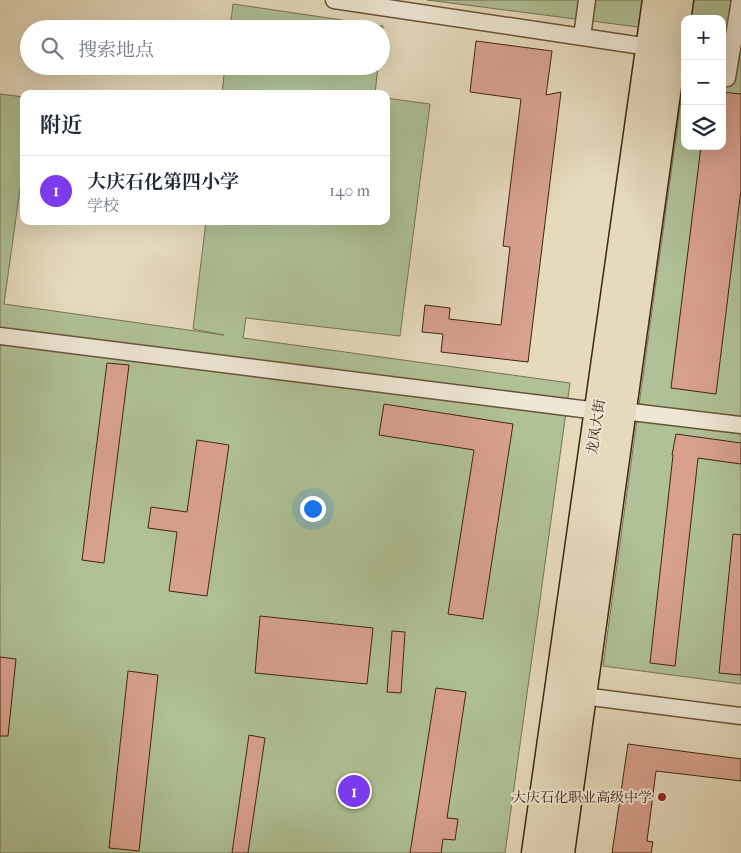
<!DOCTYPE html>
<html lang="zh">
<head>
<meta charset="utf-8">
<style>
  :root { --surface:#fff; --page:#f2f2f3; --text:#1f2937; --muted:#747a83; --line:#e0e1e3; --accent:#7c3aed }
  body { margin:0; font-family:"IM FELL French Canon","Noto Serif SC",serif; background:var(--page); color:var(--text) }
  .controls { position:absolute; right:15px; top:15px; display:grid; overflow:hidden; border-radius:10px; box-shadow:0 5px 20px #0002 }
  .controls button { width:45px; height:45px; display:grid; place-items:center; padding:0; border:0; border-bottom:1px solid var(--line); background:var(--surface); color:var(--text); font:25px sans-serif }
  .you { position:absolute; left:312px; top:508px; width:18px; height:18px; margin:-12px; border:4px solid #fff; border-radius:50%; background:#1a73e8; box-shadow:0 0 0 8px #1a73e833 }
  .badge { display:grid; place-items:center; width:32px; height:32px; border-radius:50%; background:var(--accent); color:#fff; font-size:16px; font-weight:700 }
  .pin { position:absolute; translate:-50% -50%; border:2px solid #fff; box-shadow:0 1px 5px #0006 }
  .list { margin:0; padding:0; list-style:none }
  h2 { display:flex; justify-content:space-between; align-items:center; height:65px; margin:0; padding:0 20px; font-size:21px }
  h2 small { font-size:16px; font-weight:400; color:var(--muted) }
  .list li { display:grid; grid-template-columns:32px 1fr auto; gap:15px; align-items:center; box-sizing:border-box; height:70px; padding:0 20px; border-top:1px solid var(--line) }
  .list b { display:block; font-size:19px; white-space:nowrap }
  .list p { margin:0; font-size:16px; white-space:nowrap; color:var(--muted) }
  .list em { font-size:16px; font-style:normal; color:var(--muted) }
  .icon { flex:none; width:28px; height:28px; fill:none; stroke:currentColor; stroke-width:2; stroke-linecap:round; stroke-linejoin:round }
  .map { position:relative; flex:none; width:741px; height:853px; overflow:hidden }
  .search { position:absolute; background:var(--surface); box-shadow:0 5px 20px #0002; left:20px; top:20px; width:370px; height:55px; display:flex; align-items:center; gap:12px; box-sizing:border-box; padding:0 18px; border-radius:28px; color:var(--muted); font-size:19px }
  .panel { position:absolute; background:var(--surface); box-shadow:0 5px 20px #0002; left:20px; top:90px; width:370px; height:135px; border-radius:10px }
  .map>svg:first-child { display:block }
  .green { fill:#afc195; stroke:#787452 }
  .building { fill:#d8a18e; stroke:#41260f }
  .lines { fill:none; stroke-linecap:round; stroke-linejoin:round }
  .minor-casing { stroke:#6a533a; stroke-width:19 }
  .primary-casing { stroke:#41260f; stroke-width:29 }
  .minor { stroke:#eee7d3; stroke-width:16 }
  .primary { stroke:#e5dabc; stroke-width:26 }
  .poi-dot { fill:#8f2418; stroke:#eee7d3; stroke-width:2 }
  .labels { text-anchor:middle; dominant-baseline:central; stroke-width:4; stroke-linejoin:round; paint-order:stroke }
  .street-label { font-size:14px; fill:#41260f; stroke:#eee7d3 }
  .poi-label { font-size:14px; fill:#41260f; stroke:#eee7d3; text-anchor:end }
</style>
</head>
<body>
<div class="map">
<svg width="741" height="853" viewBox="0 0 741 853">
  <rect width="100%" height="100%" fill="#e5dabc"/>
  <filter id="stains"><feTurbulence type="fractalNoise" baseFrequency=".004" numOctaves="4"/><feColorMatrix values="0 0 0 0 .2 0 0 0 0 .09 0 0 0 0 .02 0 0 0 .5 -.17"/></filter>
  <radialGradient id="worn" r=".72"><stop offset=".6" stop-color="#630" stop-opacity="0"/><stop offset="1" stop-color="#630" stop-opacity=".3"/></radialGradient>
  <!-- green -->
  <path class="green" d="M 427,0 L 741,0 L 741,684 L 603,666 L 685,72 L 685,146 L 722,146 L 722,19 L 685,19 L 685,33 Z
    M 233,4 L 383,26 L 381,40 L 381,29 L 230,29 Z
    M 225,66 L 378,66 L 375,94 L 222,94 Z
    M 0,94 L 24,97 L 24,160 L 4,304 L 224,335 L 193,329 L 206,221 L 386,221 L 386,98 L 430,104 L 400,336 L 246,318 L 243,338 L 570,383 L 505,853 L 0,853 Z"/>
  <!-- building -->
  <path class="building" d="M 476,41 L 552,51 L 546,95 L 561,92 L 528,362 L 441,352 L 443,334 L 422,332 L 425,305 L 450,308 L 449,319 L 501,325 L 510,247 L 503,246 L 521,99 L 470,92 Z
    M 722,92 L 741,94 L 741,190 L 716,394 L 671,388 L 701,146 L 722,146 Z
    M 107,363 L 129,365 L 104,563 L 82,560 Z
    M 384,404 L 513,424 L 483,619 L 448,614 L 474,450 L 379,435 Z
    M 676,434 L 741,443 L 741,464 L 698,458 L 675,666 L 650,663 L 673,455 L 672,455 Z
    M 197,440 L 229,445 L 207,596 L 169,591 L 177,532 L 148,528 L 151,507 L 187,512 Z
    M 733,534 L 741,535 L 741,675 L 719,673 Z
    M 260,616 L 373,628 L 367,684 L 255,673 Z
    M 392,631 L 405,632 L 401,693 L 387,692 Z
    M 0,657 L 16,659 L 8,736 L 0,736 Z
    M 128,671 L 158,675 L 139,851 L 109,848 Z
    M 436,688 L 466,692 L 447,818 L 458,819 L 455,840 L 443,839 L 441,853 L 410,853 Z
    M 249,735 L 265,738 L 248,853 L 232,853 Z
    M 628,744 L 741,759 L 741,781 L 656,771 L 647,841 L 653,842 L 651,853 L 612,853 Z"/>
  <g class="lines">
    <defs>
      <path id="minor" d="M 334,0 L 649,47
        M 582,37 L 587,0
        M 727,78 L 740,0
        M 0,336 L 598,411 L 623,411 L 741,425
        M 583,696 L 741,716"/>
      <path id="primary" d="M 535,853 L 656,0
        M 561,853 L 680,0"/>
    </defs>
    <!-- minor casing -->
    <use href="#minor" class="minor-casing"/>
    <!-- primary casing -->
    <use href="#primary" class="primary-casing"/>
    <!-- minor -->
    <use href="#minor" class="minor"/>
    <!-- primary -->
    <use href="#primary" class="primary"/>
  </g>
  <!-- markers -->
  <circle class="poi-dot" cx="662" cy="797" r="5"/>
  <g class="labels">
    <!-- street labels -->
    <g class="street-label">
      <text transform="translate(596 427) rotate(-82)">龙凤大街</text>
    </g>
    <!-- poi labels -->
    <g class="poi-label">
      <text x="652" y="797">大庆石化职业高级中学</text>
    </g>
  </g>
  <rect width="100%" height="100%" filter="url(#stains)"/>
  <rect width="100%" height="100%" fill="url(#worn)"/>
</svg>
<div class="controls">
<button>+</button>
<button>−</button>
<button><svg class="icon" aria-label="layers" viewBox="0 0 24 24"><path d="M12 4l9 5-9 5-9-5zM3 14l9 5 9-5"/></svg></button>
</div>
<div class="you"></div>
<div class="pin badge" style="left:354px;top:791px">1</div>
<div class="search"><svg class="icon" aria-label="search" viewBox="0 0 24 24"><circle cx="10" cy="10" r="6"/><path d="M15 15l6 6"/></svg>搜索地点</div>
<section class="panel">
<h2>附近<small></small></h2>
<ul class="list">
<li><span class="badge">1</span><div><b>大庆石化第四小学</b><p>学校</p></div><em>140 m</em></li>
</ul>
</section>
</div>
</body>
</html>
